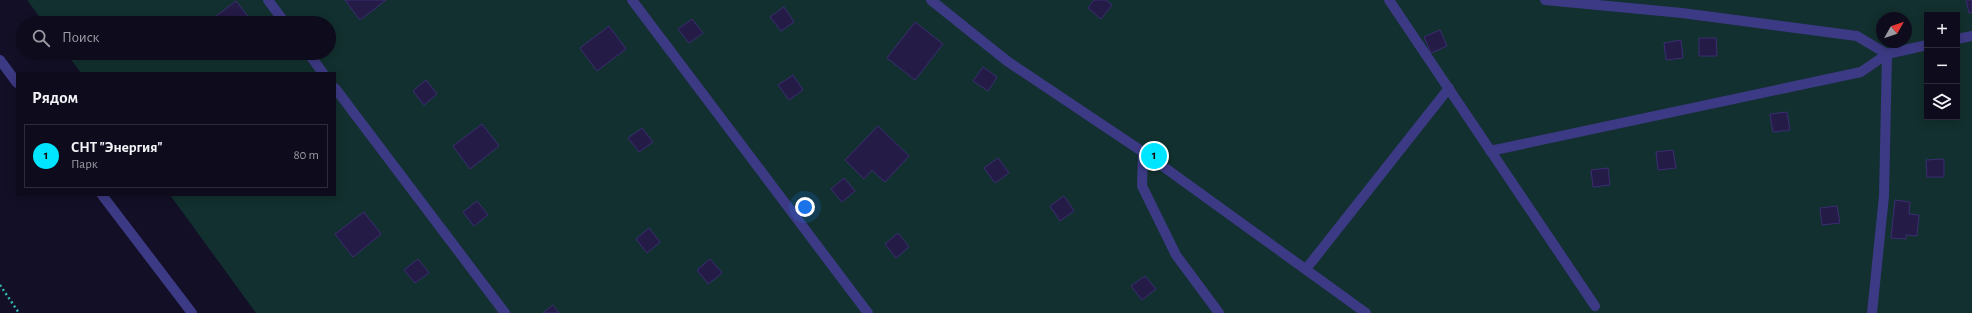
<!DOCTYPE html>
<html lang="ru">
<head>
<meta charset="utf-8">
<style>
  :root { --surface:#0e0b1c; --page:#171425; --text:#f1f3f6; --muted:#9b9ba3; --line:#2e2b3b; --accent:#00e5ff }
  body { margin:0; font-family:"Alegreya Sans",sans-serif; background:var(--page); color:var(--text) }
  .controls { position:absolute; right:12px; top:12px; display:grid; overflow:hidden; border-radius:0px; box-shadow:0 2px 10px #0003 }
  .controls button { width:36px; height:36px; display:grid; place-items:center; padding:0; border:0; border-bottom:1px solid var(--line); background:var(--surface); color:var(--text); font:20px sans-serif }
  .compass { position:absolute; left:1876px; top:12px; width:36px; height:36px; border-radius:50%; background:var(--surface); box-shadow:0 2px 10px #0003; rotate:50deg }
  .you { position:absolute; left:805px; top:207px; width:14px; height:14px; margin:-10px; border:3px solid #fff; border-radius:50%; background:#1a73e8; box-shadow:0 0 0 6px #1a73e833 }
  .badge { display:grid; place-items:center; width:26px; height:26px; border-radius:50%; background:var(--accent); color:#111; font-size:13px; font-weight:700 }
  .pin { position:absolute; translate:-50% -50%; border:2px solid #fff; box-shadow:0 1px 4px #0006 }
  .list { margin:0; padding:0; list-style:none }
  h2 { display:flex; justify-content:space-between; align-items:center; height:52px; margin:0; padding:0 16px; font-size:17px }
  h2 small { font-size:13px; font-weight:400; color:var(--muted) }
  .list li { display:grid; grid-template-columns:26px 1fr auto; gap:12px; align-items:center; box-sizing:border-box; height:64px; margin:0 8px 8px; padding:0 8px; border:1px solid var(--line); border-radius:0px }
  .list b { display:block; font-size:15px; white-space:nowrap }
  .list p { margin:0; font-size:13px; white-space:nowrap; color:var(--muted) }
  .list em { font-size:13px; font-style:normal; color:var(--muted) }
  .icon { flex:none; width:22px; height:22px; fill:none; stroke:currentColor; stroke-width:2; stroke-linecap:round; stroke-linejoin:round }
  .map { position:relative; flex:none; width:1972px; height:313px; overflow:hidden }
  .search { position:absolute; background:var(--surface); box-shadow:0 2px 10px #0003; left:16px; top:16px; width:320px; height:44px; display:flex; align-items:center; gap:10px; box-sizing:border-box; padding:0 14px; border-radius:22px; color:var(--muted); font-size:15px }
  .panel { position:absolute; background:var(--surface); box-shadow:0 2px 10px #0003; left:16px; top:72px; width:320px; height:124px; border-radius:0px }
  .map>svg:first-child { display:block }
  .green { fill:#12302f; fill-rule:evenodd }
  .building { fill:#241b47; stroke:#3b2d73 }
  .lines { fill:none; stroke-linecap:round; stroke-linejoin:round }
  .path { stroke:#2fb8b0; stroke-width:2.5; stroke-dasharray:2 3; stroke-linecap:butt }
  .lane { stroke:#3d3a85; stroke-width:10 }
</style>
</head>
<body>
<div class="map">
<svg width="1972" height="313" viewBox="0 0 1972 313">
  <rect width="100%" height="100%" fill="#130f26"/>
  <!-- green -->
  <path class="green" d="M 27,0 L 1972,0 L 1972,313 L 256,313 L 170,195 L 335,195 L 335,73 L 81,73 L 66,53 L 329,53 L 329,23 L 44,23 ZM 1927,15 L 1957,15 L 1957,117 L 1927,117 ZM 1882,18 L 1906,18 L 1906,42 L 1882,42 Z"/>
  <!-- building -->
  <path class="building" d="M 345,0 L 386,0 L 360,20 Z
    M 1094,0 L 1106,0 L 1112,5 L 1101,19 L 1088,8 Z
    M 1966,0 L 1972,0 L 1972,12 L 1969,13 Z
    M 236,1 L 253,23 L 207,23 Z
    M 784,7 L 794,22 L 781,31 L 770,17 Z
    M 692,19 L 703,33 L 689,43 L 678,29 Z
    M 915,22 L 943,44 L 915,80 L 887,58 Z
    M 609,26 L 626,49 L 597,71 L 580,48 Z
    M 1440,30 L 1447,46 L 1431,53 L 1424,37 Z
    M 1699,38 L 1716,38 L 1717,56 L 1699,56 Z
    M 1681,40 L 1683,58 L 1666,60 L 1664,43 Z
    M 983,67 L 997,77 L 988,91 L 973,81 Z
    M 793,75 L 803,90 L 789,100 L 778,85 Z
    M 426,80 L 437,94 L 424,105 L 413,91 Z
    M 1787,112 L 1790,130 L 1773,132 L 1770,114 Z
    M 482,124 L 499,146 L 470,169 L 453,146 Z
    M 878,126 L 909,156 L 885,182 L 872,170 L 864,179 L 845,160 Z
    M 642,128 L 653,142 L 639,152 L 628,138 Z
    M 1673,150 L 1676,168 L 1658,170 L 1656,152 Z
    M 998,158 L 1009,173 L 995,183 L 984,168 Z
    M 1944,159 L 1944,177 L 1927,177 L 1926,160 Z
    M 1608,168 L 1610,185 L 1593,187 L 1591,170 Z
    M 844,178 L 855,191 L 842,202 L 831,189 Z
    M 1064,196 L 1074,211 L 1060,221 L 1050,206 Z
    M 1895,200 L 1910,202 L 1909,214 L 1919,215 L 1917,236 L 1906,235 L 1906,239 L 1891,238 Z
    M 477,201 L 488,215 L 474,226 L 463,212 Z
    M 1837,206 L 1840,223 L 1822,225 L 1820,208 Z
    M 364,212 L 381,234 L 353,257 L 335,234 Z
    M 649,228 L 660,242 L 647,253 L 636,239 Z
    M 898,233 L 909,247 L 896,258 L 885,244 Z
    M 418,259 L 429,273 L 415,283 L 404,270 Z
    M 710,259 L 722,273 L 708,284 L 697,270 Z
    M 1145,276 L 1156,289 L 1142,300 L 1131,286 Z
    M 553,305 L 559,313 L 543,313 Z"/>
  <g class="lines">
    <!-- path -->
    <path class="path" d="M 0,285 L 19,313"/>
    <!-- lane -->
    <path class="lane" d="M 268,0 L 285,23
      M 632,0 L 868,313
      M 931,0 L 1007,61 L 1143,152 L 1366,313
      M 1389,0 L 1595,306
      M 1957,39 L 1972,36
      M 308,53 L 323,73
      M 0,60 L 17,83
      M 335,88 L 505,313
      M 1490,151 L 1861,72 L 1887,54 L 1857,36 L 1682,13 L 1545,0
      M 1143,152 L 1142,186 L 1176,255 L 1219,313
      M 102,195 L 192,313
      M 1306,269 L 1449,88
      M 1872,313 L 1884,196 L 1887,54 L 1927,45"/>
  </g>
</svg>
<div class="controls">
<button>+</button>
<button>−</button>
<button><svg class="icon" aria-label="layers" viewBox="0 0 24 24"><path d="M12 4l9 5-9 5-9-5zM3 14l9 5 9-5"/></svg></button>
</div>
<svg class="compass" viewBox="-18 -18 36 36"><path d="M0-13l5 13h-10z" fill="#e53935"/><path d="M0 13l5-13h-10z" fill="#9b9ba3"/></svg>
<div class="you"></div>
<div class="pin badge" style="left:1154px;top:156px">1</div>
<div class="search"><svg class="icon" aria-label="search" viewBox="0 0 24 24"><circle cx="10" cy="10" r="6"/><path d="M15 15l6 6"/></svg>Поиск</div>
<section class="panel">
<h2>Рядом<small></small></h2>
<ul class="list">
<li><span class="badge">1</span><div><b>СНТ &quot;Энергия&quot;</b><p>Парк</p></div><em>80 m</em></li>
</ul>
</section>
</div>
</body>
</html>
